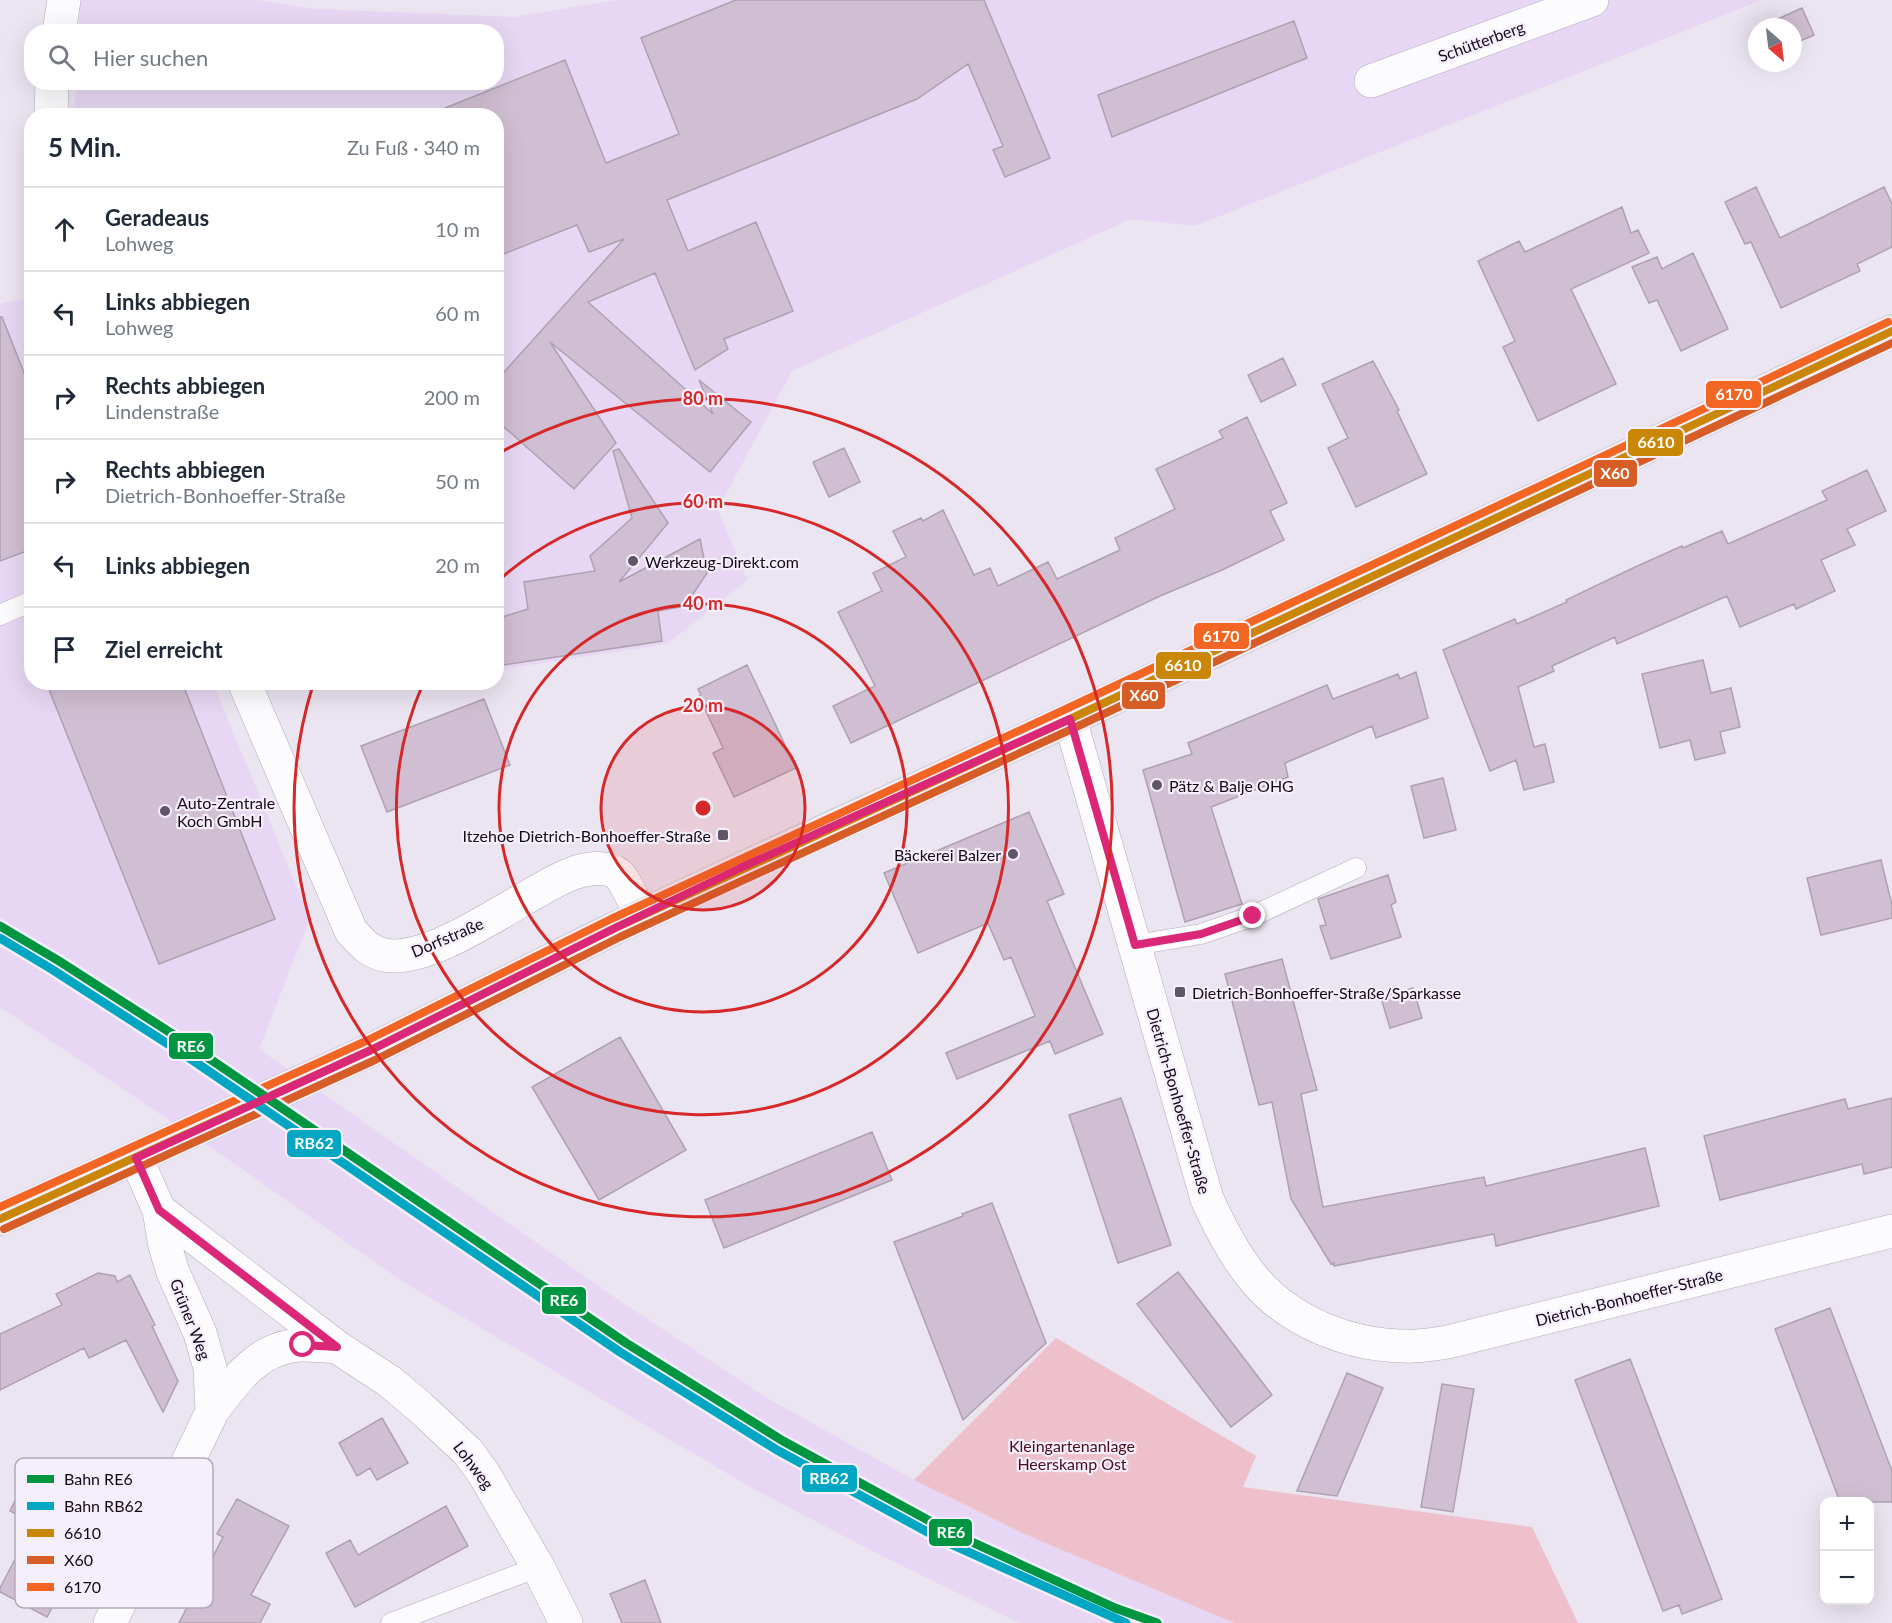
<!DOCTYPE html>
<html lang="de">
<head>
<meta charset="utf-8">
<style>
  :root { --surface:#fff; --page:#f2f2f3; --text:#1f2937; --muted:#747a83; --line:#e0e1e3 }
  body { margin:0; font-family:Lato,sans-serif; background:var(--page); color:var(--text) }
  .controls { position:absolute; right:18px; bottom:18px; display:grid; overflow:hidden; border-radius:12px; box-shadow:0 6px 24px #0002 }
  .controls button { width:54px; height:54px; display:grid; place-items:center; padding:0; border:0; border-bottom:2px solid var(--line); background:var(--surface); color:var(--text); font:30px sans-serif }
  .compass { position:absolute; left:1748px; top:18px; width:54px; height:54px; border-radius:50%; background:var(--surface); box-shadow:0 6px 24px #0002; rotate:152deg }
  .stop { position:absolute; width:18px; height:18px; margin:-14px; border:4px solid #db2777; border-radius:50%; background:#fff }
  .stop.end { background:#db2777; border-color:#fff; box-shadow:0 2px 6px #0008 }
  .list { margin:0; padding:0; list-style:none }
  h2 { display:flex; justify-content:space-between; align-items:center; height:78px; margin:0; padding:0 24px; font-size:26px }
  h2 small { font-size:20px; font-weight:400; color:var(--muted) }
  .list li { display:grid; grid-template-columns:39px 1fr auto; gap:18px; align-items:center; box-sizing:border-box; height:84px; padding:0 24px; border-top:2px solid var(--line) }
  .list b { display:block; font-size:22px; white-space:nowrap }
  .list p { margin:0; font-size:20px; white-space:nowrap; color:var(--muted) }
  .list em { font-size:20px; font-style:normal; color:var(--muted) }
  .icon { flex:none; width:33px; height:33px; fill:none; stroke:currentColor; stroke-width:2; stroke-linecap:round; stroke-linejoin:round }
  .map { position:relative; flex:none; width:1892px; height:1623px; overflow:hidden }
  .search { position:absolute; background:var(--surface); box-shadow:0 6px 24px #0002; left:24px; top:24px; width:480px; height:66px; display:flex; align-items:center; gap:15px; box-sizing:border-box; padding:0 21px; border-radius:24px; color:var(--muted); font-size:22px }
  .panel { position:absolute; background:var(--surface); box-shadow:0 6px 24px #0002; left:24px; top:108px; width:480px; height:582px; border-radius:24px }
  .map>svg:first-child { display:block }
  .built { fill:#e7d7f4 }
  .green { fill:#edc0cc }
  .building { fill:#d0bfd2; stroke:#aea1b0; stroke-width:1.5 }
  .lines { fill:none; stroke-linecap:round; stroke-linejoin:round }
  .lane-casing { stroke:#b3aabb; stroke-width:21 }
  .street-casing { stroke:#b3aabb; stroke-width:34 }
  .primary-casing { stroke:#c4bfc9; stroke-width:34 }
  .lane { stroke:#fcfbfd; stroke-width:20 }
  .street { stroke:#fcfbfd; stroke-width:33 }
  .primary { stroke:#e6e1dc; stroke-width:33 }
  .bus-1-casing { stroke:#f5eefb; stroke-width:12 }
  .bus-2-casing { stroke:#f5eefb; stroke-width:12 }
  .bus-3-casing { stroke:#f5eefb; stroke-width:12 }
  .bus-1 { stroke:#ca8606; stroke-width:8 }
  .bus-2 { stroke:#d75d27; stroke-width:8 }
  .bus-3 { stroke:#f26522; stroke-width:8 }
  .rail-1-casing { stroke:#f5eefb; stroke-width:14 }
  .rail-2-casing { stroke:#f5eefb; stroke-width:14 }
  .rail-1 { stroke:#009641; stroke-width:9 }
  .rail-2 { stroke:#01a7c2; stroke-width:9 }
  .route { stroke:#db2777; stroke-width:8 }
  .ring { fill:none; stroke:#d62828; stroke-width:3 }
  .poi-dot { fill:#5f5567; stroke:#f5eefb; stroke-width:2 }
  .labels { text-anchor:middle; dominant-baseline:central; stroke-width:4.5; stroke-linejoin:round; paint-order:stroke }
  .street-label { font-size:16px; fill:#14081d; stroke:#f5eefb }
  .poi-label { font-size:16px; fill:#14081d; stroke:#f5eefb; text-anchor:start }
  .park-label { font-size:16px; fill:#4d0b1e; stroke:#f5eefb }
  .key { fill:#f5eefb; stroke:#b2a9b8; stroke-width:1.5 }
  .key-label { font-size:16px; fill:#14081d }
  .centre { fill:#d62828; stroke:#f5eefb; stroke-width:3 }
  .ring-label { font-size:18px; text-anchor:middle; font-weight:bold; fill:#d62828; stroke:#f5eefb; stroke-width:4.5; stroke-linejoin:round; paint-order:stroke }
  .line-badge { stroke:#f5eefb; stroke-width:2 }
  .badge-label { font-size:16px; text-anchor:middle; font-weight:bold; fill:#fff }
</style>
</head>
<body>
<div class="map">
<svg width="1892" height="1623" viewBox="0 0 1892 1623">
  <rect width="100%" height="100%" fill="#ebe4f1"/>
  <!-- built -->
  <path class="built" d="M 80,0 L 257,0 L 314,9 L 514,17 L 616,0 L 1761,0 L 1195,226 L 1131,219 L 792,371 L 718,509 L 747,580 L 667,644 L 497,670 L 496,116 L 77,116 L 75,108 L 76,83 L 496,82 L 496,32 L 79,31 Z
    M 31,297 L 32,682 L 213,683 L 310,919 L 259,1049 L 620,1301 L 767,1398 L 914,1480 L 1029,1536 L 1234,1623 L 1019,1623 L 878,1554 L 750,1487 L 402,1281 L 232,1162 L 0,1007 L 0,304 Z"/>
  <!-- green -->
  <path class="green" d="M 1056,1338 L 1256,1456 L 1243,1487 L 1532,1527 L 1578,1623 L 1234,1623 L 1029,1536 L 914,1480 Z"/>
  <!-- building -->
  <path class="building" d="M 736,0 L 984,0 L 1050,158 L 1005,177 L 993,150 L 1003,146 L 968,64 L 917,99 L 667,200 L 688,251 L 756,222 L 793,311 L 724,339 L 728,349 L 695,370 L 655,273 L 588,302 L 713,414 L 699,380 L 751,422 L 710,472 L 550,342 L 616,443 L 574,489 L 496,420 L 496,381 L 624,239 L 589,252 L 577,225 L 496,257 L 496,116 L 430,114 L 565,60 L 606,163 L 679,134 L 641,38 Z
    M 1802,8 L 1814,35 L 1793,44 L 1793,27 L 1760,27 Z
    M 1294,21 L 1307,58 L 1112,137 L 1098,95 Z
    M 1756,187 L 1780,238 L 1884,187 L 1892,204 L 1892,247 L 1857,264 L 1860,271 L 1781,308 L 1751,242 L 1745,244 L 1725,202 Z
    M 1622,207 L 1631,233 L 1638,230 L 1649,253 L 1571,289 L 1616,384 L 1538,421 L 1503,347 L 1515,341 L 1478,261 L 1519,241 L 1525,252 Z
    M 1693,253 L 1728,329 L 1681,351 L 1657,300 L 1649,303 L 1632,267 L 1657,257 L 1662,269 Z
    M 0,317 L 2,317 L 32,393 L 32,549 L 0,561 Z
    M 1283,358 L 1296,385 L 1261,402 L 1248,375 Z
    M 1373,361 L 1399,410 L 1397,411 L 1427,474 L 1356,507 L 1328,448 L 1348,438 L 1322,384 Z
    M 1247,417 L 1287,503 L 1270,511 L 1284,540 L 1222,570 L 1160,596 L 851,743 L 833,706 L 875,686 L 838,612 L 882,591 L 873,573 L 906,557 L 893,531 L 921,518 L 923,521 L 943,510 L 974,575 L 990,568 L 998,586 L 1048,562 L 1057,579 L 1120,550 L 1115,538 L 1175,509 L 1156,469 L 1223,438 L 1219,431 Z
    M 844,448 L 860,482 L 829,497 L 813,462 Z
    M 619,449 L 668,523 L 619,582 L 700,539 L 707,573 L 685,606 L 658,611 L 662,641 L 496,666 L 496,619 L 528,609 L 524,582 L 595,571 L 590,556 L 632,518 L 613,451 Z
    M 1867,470 L 1886,511 L 1847,529 L 1855,545 L 1821,560 L 1835,591 L 1796,609 L 1794,604 L 1740,627 L 1727,596 L 1617,644 L 1615,637 L 1552,666 L 1554,671 L 1518,687 L 1534,747 L 1545,744 L 1554,782 L 1524,790 L 1516,760 L 1490,771 L 1443,650 L 1515,619 L 1517,624 L 1567,602 L 1566,600 L 1633,568 L 1682,546 L 1683,548 L 1722,531 L 1728,544 L 1827,500 L 1822,491 Z
    M 1703,660 L 1711,693 L 1731,688 L 1740,727 L 1720,732 L 1725,753 L 1695,760 L 1690,740 L 1660,748 L 1642,674 Z
    M 747,665 L 796,768 L 734,797 L 713,753 L 723,748 L 699,696 L 701,695 L 698,689 Z
    M 1416,672 L 1428,718 L 1376,738 L 1372,726 L 1285,763 L 1288,777 L 1211,807 L 1242,904 L 1185,922 L 1143,770 L 1192,754 L 1188,743 L 1327,685 L 1333,699 L 1398,674 L 1400,679 Z
    M 46,682 L 182,682 L 275,919 L 159,964 Z
    M 484,699 L 510,765 L 387,812 L 361,746 Z
    M 1443,778 L 1456,830 L 1424,838 L 1411,786 Z
    M 1029,812 L 1064,894 L 1047,901 L 1103,1034 L 1055,1054 L 1050,1041 L 957,1079 L 946,1053 L 1035,1016 L 1011,957 L 1004,960 L 988,923 L 918,953 L 884,873 Z
    M 1881,860 L 1892,905 L 1892,918 L 1821,935 L 1807,878 Z
    M 1388,875 L 1396,902 L 1391,905 L 1401,937 L 1331,959 L 1320,926 L 1326,925 L 1318,899 Z
    M 1282,959 L 1317,1090 L 1301,1094 L 1323,1207 L 1484,1177 L 1486,1186 L 1645,1148 L 1659,1206 L 1496,1246 L 1494,1234 L 1334,1266 L 1334,1263 L 1331,1264 L 1291,1199 L 1272,1102 L 1259,1105 L 1225,974 Z
    M 1413,988 L 1422,1018 L 1390,1028 L 1381,998 Z
    M 620,1037 L 686,1150 L 599,1200 L 532,1087 Z
    M 1121,1098 L 1171,1245 L 1118,1263 L 1069,1115 Z
    M 1892,1098 L 1892,1167 L 1864,1174 L 1862,1164 L 1720,1200 L 1704,1136 L 1845,1099 L 1848,1109 Z
    M 872,1132 L 892,1180 L 724,1248 L 705,1200 Z
    M 992,1203 L 1046,1343 L 963,1420 L 894,1242 L 963,1216 L 962,1214 Z
    M 1178,1272 L 1272,1395 L 1231,1427 L 1137,1304 Z
    M 98,1273 L 115,1276 L 117,1282 L 130,1275 L 155,1325 L 152,1326 L 178,1381 L 163,1412 L 126,1340 L 89,1358 L 84,1348 L 0,1390 L 0,1334 L 62,1305 L 56,1294 Z
    M 1830,1308 L 1892,1471 L 1892,1502 L 1840,1502 L 1775,1329 Z
    M 1630,1359 L 1722,1599 L 1682,1614 L 1679,1605 L 1663,1611 L 1575,1380 Z
    M 1347,1373 L 1383,1388 L 1337,1496 L 1297,1491 Z
    M 1442,1384 L 1474,1389 L 1453,1512 L 1421,1507 Z
    M 382,1418 L 408,1463 L 377,1480 L 370,1468 L 357,1476 L 339,1443 Z
    M 30,1470 L 78,1493 L 47,1560 L 71,1572 L 47,1617 L 0,1592 L 0,1588 L 34,1523 L 10,1511 Z
    M 237,1499 L 289,1526 L 251,1595 L 270,1604 L 260,1623 L 179,1623 L 223,1537 L 217,1534 Z
    M 446,1506 L 468,1546 L 355,1607 L 326,1553 L 350,1540 L 358,1555 Z
    M 645,1580 L 661,1623 L 622,1623 L 610,1594 Z"/>
  <g class="lines">
    <defs>
      <path id="lane" d="M 0,615 L 32,601
        M 1135,945 L 1201,934 L 1253,916 L 1356,868
        M 391,1623 L 538,1567"/>
      <path id="street" d="M 59,32 L 64,0
        M 1371,81 L 1592,0
        M 51,116 L 52,82
        M 244,682 L 351,931 C 361,942 369,952 384,955 C 435,965 523,893 571,874 C 584,869 607,864 619,875 C 627,883 635,905 641,915
        M 1070,719 L 1207,1199 C 1220,1227 1234,1255 1254,1279 C 1289,1322 1351,1346 1406,1346 C 1420,1347 1434,1344 1448,1342 L 1892,1231
        M 136,1158 L 159,1210 L 337,1347 L 389,1381 L 420,1407 L 468,1452 L 484,1474 L 538,1567 L 566,1623
        M 212,1412 C 235,1380 260,1345 304,1345 C 315,1345 326,1346 337,1347
        M 110,1623 L 212,1412 L 210,1368 L 200,1333 L 173,1272 L 165,1246 L 159,1210"/>
      <path id="primary" d="M 0,1219 L 371,1050 L 615,928 L 740,869 L 1070,719 L 1892,331"/>
    </defs>
    <!-- lane casing -->
    <use href="#lane" class="lane-casing"/>
    <!-- street casing -->
    <use href="#street" class="street-casing"/>
    <!-- primary casing -->
    <use href="#primary" class="primary-casing"/>
    <!-- lane -->
    <use href="#lane" class="lane"/>
    <!-- street -->
    <use href="#street" class="street"/>
    <!-- primary -->
    <use href="#primary" class="primary"/>
    <defs>
      <path id="bus-1" d="M 0,1219 L 371,1050 L 615,928 L 1070,719 L 1892,331"/>
      <path id="bus-2" d="M 4,1229 L 375,1060 L 620,937 L 1074,728 L 1892,343"/>
      <path id="bus-3" d="M 0,1207 L 366,1041 L 611,919 L 1066,709 L 1888,322"/>
    </defs>
    <!-- bus-1 casing -->
    <use href="#bus-1" class="bus-1-casing"/>
    <!-- bus-2 casing -->
    <use href="#bus-2" class="bus-2-casing"/>
    <!-- bus-3 casing -->
    <use href="#bus-3" class="bus-3-casing"/>
    <!-- bus-1 -->
    <use href="#bus-1" class="bus-1"/>
    <!-- bus-2 -->
    <use href="#bus-2" class="bus-2"/>
    <!-- bus-3 -->
    <use href="#bus-3" class="bus-3"/>
    <defs>
      <path id="rail-1" d="M 0,926 L 59,961 L 188,1044 L 626,1343 L 783,1441 L 948,1531 L 1115,1608 L 1157,1623"/>
      <path id="rail-2" d="M 0,938 L 53,970 L 182,1053 L 620,1352 L 777,1450 L 944,1541 L 1126,1623"/>
    </defs>
    <!-- rail-1 casing -->
    <use href="#rail-1" class="rail-1-casing"/>
    <!-- rail-2 casing -->
    <use href="#rail-2" class="rail-2-casing"/>
    <!-- rail-1 -->
    <use href="#rail-1" class="rail-1"/>
    <!-- rail-2 -->
    <use href="#rail-2" class="rail-2"/>
  </g>
  <g class="lines">
    <!-- route -->
    <path class="route" d="M 303,1345 L 337,1347 L 159,1210 L 136,1158 L 371,1050 L 615,928 L 740,868 L 1070,719 L 1135,945 L 1201,934 L 1253,916"/>
  </g>
  <!-- distance rings -->
  <circle cx="703" cy="808" r="102" fill="#d62828" fill-opacity=".12"/>
  <g class="ring">
    <circle cx="703" cy="808" r="102"/>
    <circle cx="703" cy="808" r="204"/>
    <path d="M498 581A306 306 0 1 1 423 684"/>
    <path d="M498 454A409 409 0 1 1 313 685"/>
  </g>
  <!-- markers -->
  <g class="poi-dot">
    <circle cx="633" cy="561" r="6"/>
    <circle cx="1157" cy="785" r="6"/>
    <circle cx="165" cy="811" r="6"/>
    <rect x="717" y="829" width="12" height="12" rx="3"/>
    <circle cx="1013" cy="854" r="6"/>
    <rect x="1174" y="986" width="12" height="12" rx="3"/>
  </g>
  <g class="labels">
    <!-- street labels -->
    <g class="street-label">
      <text transform="translate(1481 41) rotate(-20)">Schütterberg</text>
      <text transform="translate(447 937) rotate(-23)">Dorfstraße</text>
      <text transform="translate(1179 1101) rotate(74)">Dietrich-Bonhoeffer-Straße</text>
      <text transform="translate(1629 1297) rotate(-14)">Dietrich-Bonhoeffer-Straße</text>
      <text transform="translate(191 1319) rotate(69)">Grüner Weg</text>
      <text transform="translate(474 1465) rotate(53)">Lohweg</text>
    </g>
    <!-- poi labels -->
    <g class="poi-label">
      <text x="645" y="561">Werkzeug-Direkt.com</text>
      <text x="1169" y="785">Pätz &amp; Balje OHG</text>
      <text x="177" y="802">Auto-Zentrale<tspan x="177" dy="18">Koch GmbH</tspan></text>
      <text x="711" y="835" text-anchor="end">Itzehoe Dietrich-Bonhoeffer-Straße</text>
      <text x="1001" y="854" text-anchor="end">Bäckerei Balzer</text>
      <text x="1192" y="992">Dietrich-Bonhoeffer-Straße/Sparkasse</text>
    </g>
    <!-- park labels -->
    <g class="park-label">
      <text x="1072" y="1445">Kleingartenanlage<tspan x="1072" dy="18">Heerskamp Ost</tspan></text>
    </g>
  </g>
  <!-- legend -->
  <rect x="15" y="1458" width="198" height="150" rx="9" class="key"/>
  <rect x="27" y="1475" width="27" height="8" fill="#009641"/>
  <rect x="27" y="1502" width="27" height="8" fill="#01a7c2"/>
  <rect x="27" y="1529" width="27" height="8" fill="#ca8606"/>
  <rect x="27" y="1556" width="27" height="8" fill="#d75d27"/>
  <rect x="27" y="1583" width="27" height="8" fill="#f26522"/>
  <g class="key-label">
    <text x="64" y="1485">Bahn RE6</text>
    <text x="64" y="1512">Bahn RB62</text>
    <text x="64" y="1539">6610</text>
    <text x="64" y="1566">X60</text>
    <text x="64" y="1593">6170</text>
  </g>
  <circle cx="703" cy="808" r="9" class="centre"/>
  <g class="ring-label">
    <text x="703" y="405">80 m</text>
    <text x="703" y="508">60 m</text>
    <text x="703" y="610">40 m</text>
    <text x="703" y="712">20 m</text>
  </g>
  <g class="line-badge">
    <rect x="1705" y="380" width="57" height="29" rx="6" fill="#f26522"/>
    <rect x="1627" y="428" width="57" height="29" rx="6" fill="#ca8606"/>
    <rect x="1593" y="459" width="45" height="29" rx="6" fill="#d75d27"/>
    <rect x="1193" y="622" width="57" height="28" rx="6" fill="#f26522"/>
    <rect x="1155" y="651" width="57" height="29" rx="6" fill="#ca8606"/>
    <rect x="1121" y="681" width="45" height="29" rx="6" fill="#d75d27"/>
    <rect x="168" y="1032" width="46" height="28" rx="6" fill="#009641"/>
    <rect x="286" y="1129" width="56" height="29" rx="6" fill="#01a7c2"/>
    <rect x="541" y="1286" width="46" height="29" rx="6" fill="#009641"/>
    <rect x="801" y="1464" width="57" height="29" rx="6" fill="#01a7c2"/>
    <rect x="928" y="1518" width="45" height="29" rx="6" fill="#009641"/>
  </g>
  <g class="badge-label">
    <text x="1734" y="400">6170</text>
    <text x="1656" y="448">6610</text>
    <text x="1615" y="479">X60</text>
    <text x="1221" y="642">6170</text>
    <text x="1183" y="671">6610</text>
    <text x="1144" y="701">X60</text>
    <text x="191" y="1052">RE6</text>
    <text x="314" y="1149">RB62</text>
    <text x="564" y="1306">RE6</text>
    <text x="829" y="1484">RB62</text>
    <text x="951" y="1538">RE6</text>
  </g>
</svg>
<div class="controls">
<button>+</button>
<button>−</button>
</div>
<svg class="compass" viewBox="-18 -18 36 36"><path d="M0-13l5 13h-10z" fill="#e53935"/><path d="M0 13l5-13h-10z" fill="#747a83"/></svg>
<div class="stop" style="left:303px;top:1345px"></div>
<div class="stop end" style="left:1253px;top:916px"></div>
<div class="search"><svg class="icon" aria-label="search" viewBox="0 0 24 24"><circle cx="10" cy="10" r="6"/><path d="M15 15l6 6"/></svg>Hier suchen</div>
<section class="panel">
<h2>5 Min.<small>Zu Fuß · 340 m</small></h2>
<ul class="list">
<li><svg class="icon" aria-label="ahead" viewBox="0 0 24 24"><path d="M12 20V5M6 11l6-6 6 6"/></svg><div><b>Geradeaus</b><p>Lohweg</p></div><em>10 m</em></li>
<li><svg class="icon" aria-label="left" viewBox="0 0 24 24"><path d="M17 20v-9H6M10 6l-5 5 5 5"/></svg><div><b>Links abbiegen</b><p>Lohweg</p></div><em>60 m</em></li>
<li><svg class="icon" aria-label="right" viewBox="0 0 24 24"><path d="M7 20v-9h11M14 6l5 5-5 5"/></svg><div><b>Rechts abbiegen</b><p>Lindenstraße</p></div><em>200 m</em></li>
<li><svg class="icon" aria-label="right" viewBox="0 0 24 24"><path d="M7 20v-9h11M14 6l5 5-5 5"/></svg><div><b>Rechts abbiegen</b><p>Dietrich-Bonhoeffer-Straße</p></div><em>50 m</em></li>
<li><svg class="icon" aria-label="left" viewBox="0 0 24 24"><path d="M17 20v-9H6M10 6l-5 5 5 5"/></svg><div><b>Links abbiegen</b></div><em>20 m</em></li>
<li><svg class="icon" aria-label="arrive" viewBox="0 0 24 24"><path d="M6 21V4h12l-3 4 3 4H6"/></svg><div><b>Ziel erreicht</b></div></li>
</ul>
</section>
</div>
</body>
</html>
